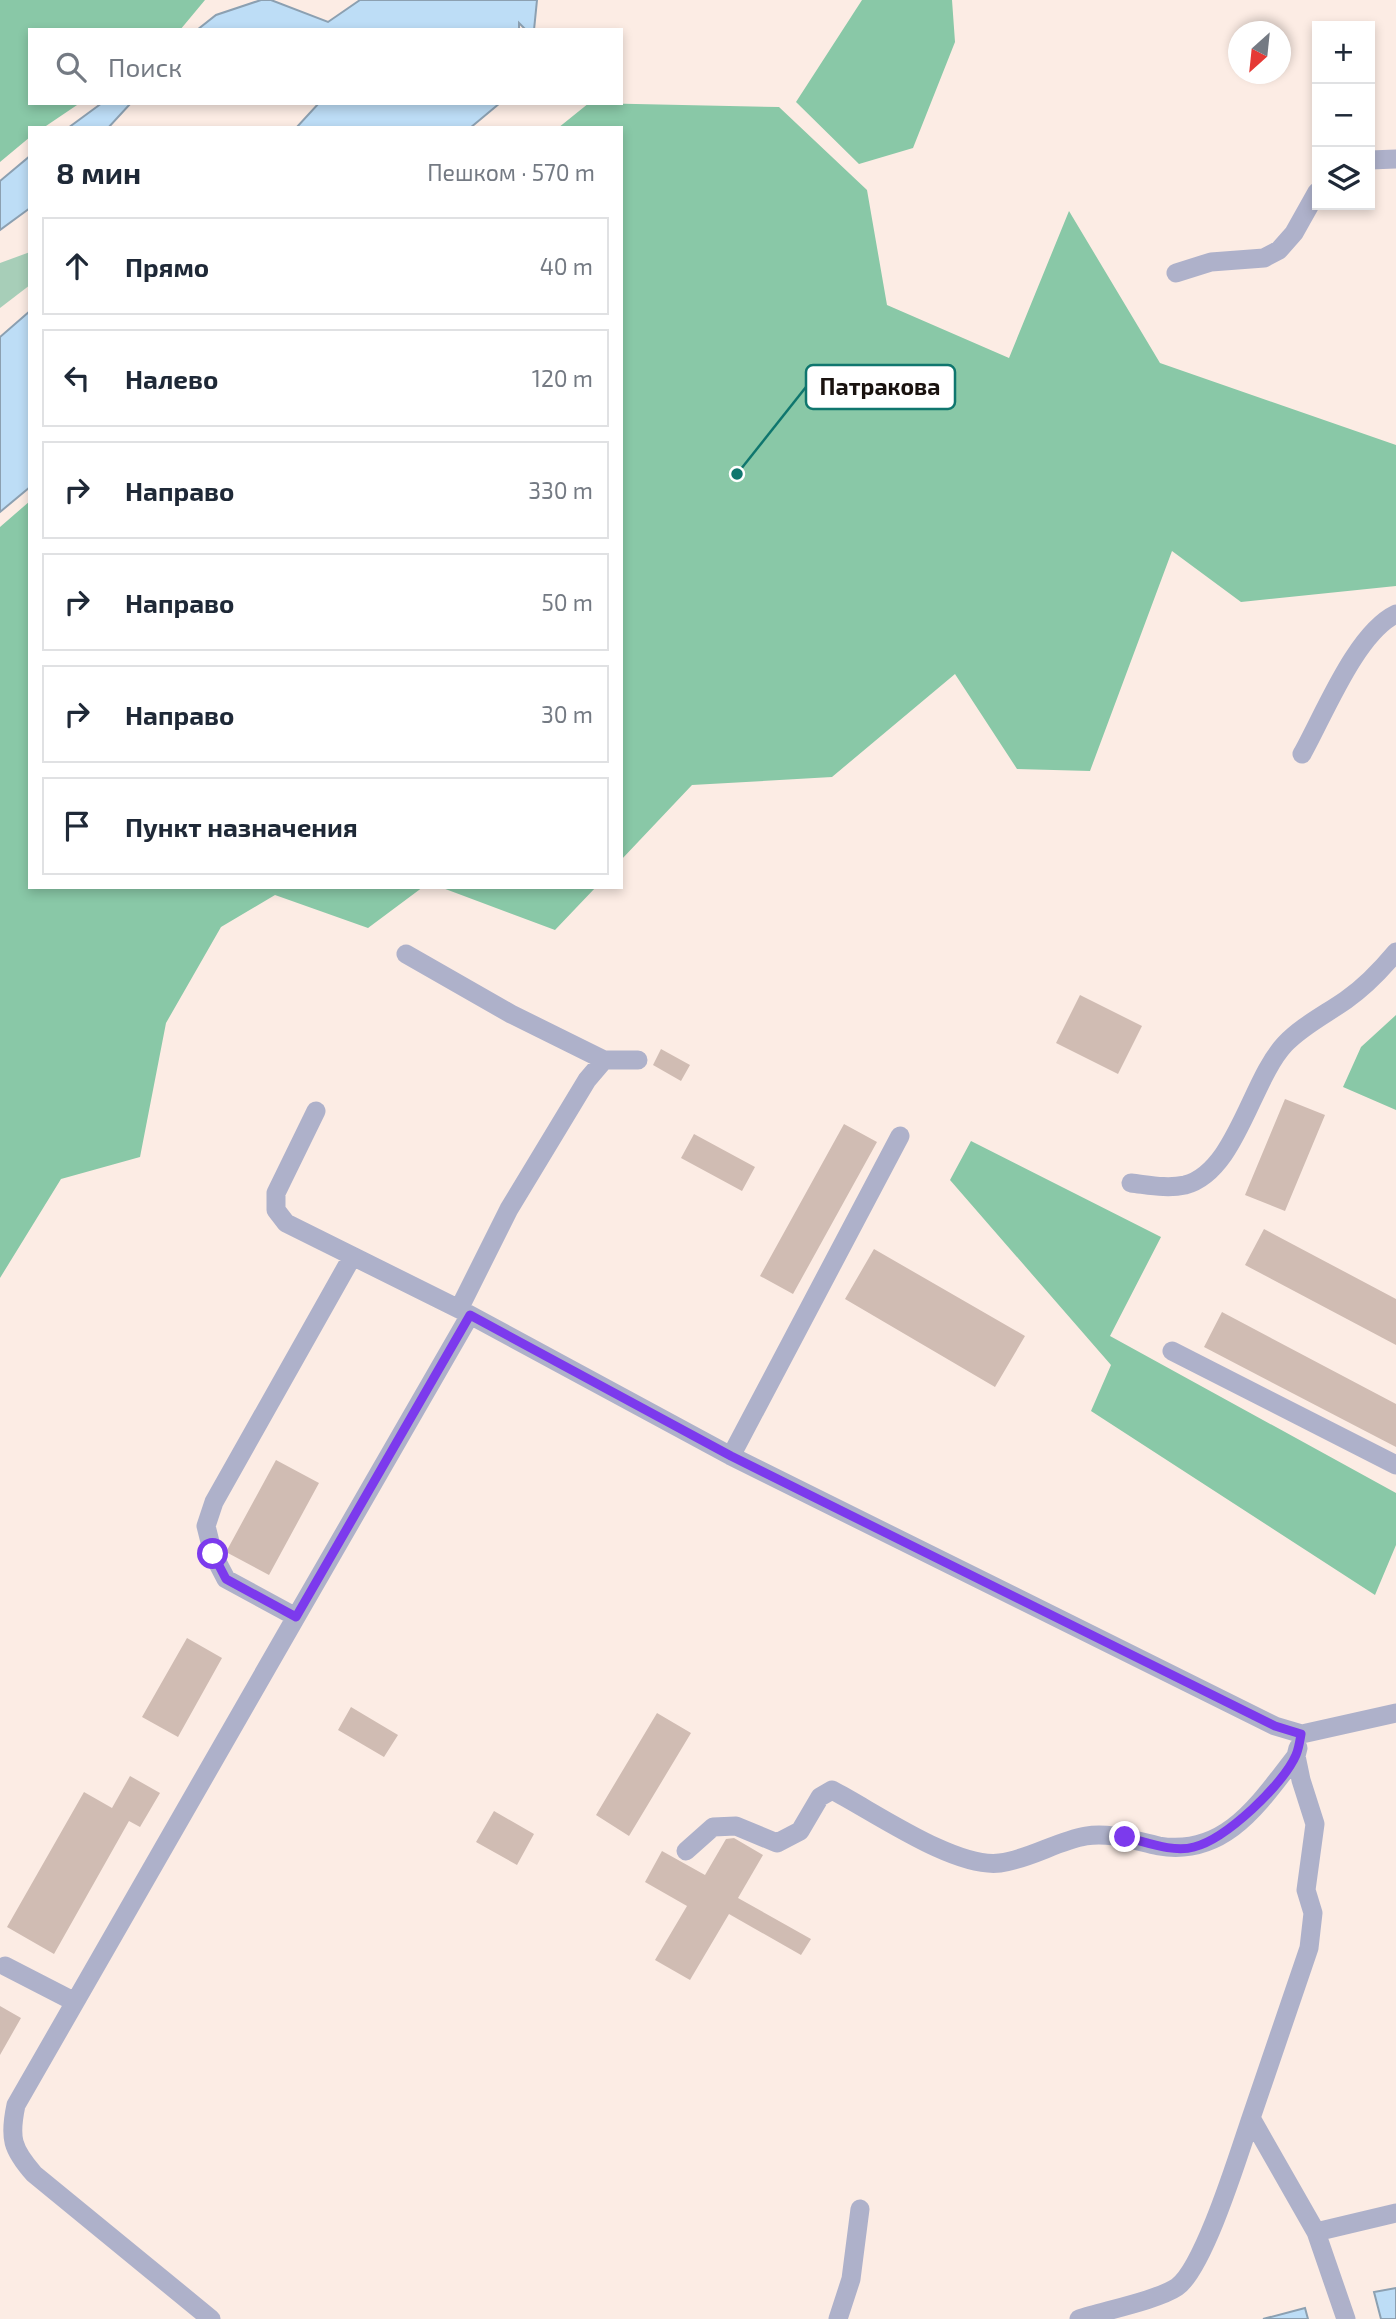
<!DOCTYPE html>
<html lang="ru">
<head>
<meta charset="utf-8">
<style>
  :root { --surface:#fff; --page:#f6f6f7; --text:#1f2937; --muted:#747a83; --line:#e0e1e3 }
  body { margin:0; font-family:"Exo 2",sans-serif; background:var(--page); color:var(--text) }
  .controls { position:absolute; right:21px; top:21px; display:grid; overflow:hidden; border-radius:0px; box-shadow:0 4px 10px #0003 }
  .controls button { width:63px; height:63px; display:grid; place-items:center; padding:0; border:0; border-bottom:2px solid var(--line); background:var(--surface); color:var(--text); font:35px sans-serif }
  .compass { position:absolute; left:1228px; top:21px; width:63px; height:63px; border-radius:50%; background:var(--surface); box-shadow:0 4px 10px #0003; rotate:207deg }
  .stop { position:absolute; width:21px; height:21px; margin:-16px; border:5px solid #7c3aed; border-radius:50%; background:#fff }
  .stop.end { background:#7c3aed; border-color:#fff; box-shadow:0 2px 7px #0008 }
  .list { margin:0; padding:0; list-style:none }
  h2 { display:flex; justify-content:space-between; align-items:center; height:91px; margin:0; padding:0 28px; font-size:30px }
  h2 small { font-size:23px; font-weight:400; color:var(--muted) }
  .list li { display:grid; grid-template-columns:46px 1fr auto; gap:21px; align-items:center; box-sizing:border-box; height:98px; margin:0 14px 14px; padding:0 14px; border:2px solid var(--line); border-radius:0px }
  .list b { display:block; font-size:26px; white-space:nowrap }
  .list em { font-size:23px; font-style:normal; color:var(--muted) }
  .icon { flex:none; width:38px; height:38px; fill:none; stroke:currentColor; stroke-width:2; stroke-linecap:round; stroke-linejoin:round }
  .map { position:relative; flex:none; width:1396px; height:2319px; overflow:hidden }
  .search { position:absolute; background:var(--surface); box-shadow:0 4px 10px #0003; left:28px; top:28px; width:595px; height:77px; display:flex; align-items:center; gap:18px; box-sizing:border-box; padding:0 24px; border-radius:0px; color:var(--muted); font-size:26px }
  .panel { position:absolute; background:var(--surface); box-shadow:0 4px 10px #0003; left:28px; top:126px; width:595px; height:763px; border-radius:0px }
  .map>svg:first-child { display:block }
  .green { fill:#a7ceb8 }
  .forest { fill:#89c8a7 }
  .water { fill:#bdddf6; stroke:#8ca0b1; stroke-width:2 }
  .building { fill:#d0bcb3 }
  .lines { fill:none; stroke-linecap:round; stroke-linejoin:round }
  .minor { stroke:#aeb1ca; stroke-width:19 }
  .route { stroke:#7c3aed; stroke-width:9 }
  .leader { fill:none; stroke:#0f766e; stroke-width:2.5 }
  .callout-dot { fill:#0f766e; stroke:#fff; stroke-width:2.5 }
  .callout { fill:#fff; stroke:#0f766e; stroke-width:2.5 }
  .callout-label { font-size:23px; text-anchor:middle; font-weight:bold; fill:#19120f }
</style>
</head>
<body>
<div class="map">
<svg width="1396" height="2319" viewBox="0 0 1396 2319">
  <rect width="100%" height="100%" fill="#fcece4"/>
  <!-- green -->
  <path class="green" d="M 30,252 L 30,285 L 0,308 L 0,263 Z"/>
  <!-- forest -->
  <path class="forest" d="M 0,0 L 205,0 L 180,30 L 30,30 L 30,103 L 80,103 L 43,128 L 30,128 L 30,137 L 0,162 Z
    M 862,0 L 952,0 L 955,42 L 913,148 L 859,164 L 796,102 Z
    M 589,103 L 779,107 L 867,190 L 887,305 L 1009,358 L 1069,211 L 1160,363 L 1396,445 L 1396,586 L 1241,602 L 1172,551 L 1090,771 L 1017,769 L 955,674 L 832,777 L 692,785 L 621,860 L 621,128 L 558,128 Z
    M 30,501 L 30,887 L 423,887 L 368,928 L 275,895 L 221,927 L 166,1023 L 140,1157 L 61,1179 L 0,1278 L 0,527 Z
    M 440,887 L 596,887 L 555,930 Z
    M 1396,1015 L 1396,1110 L 1343,1087 L 1361,1047 Z
    M 971,1141 L 1161,1237 L 1110,1336 L 1396,1493 L 1396,1545 L 1375,1595 L 1091,1411 L 1111,1365 L 950,1180 Z"/>
  <!-- water -->
  <path class="water" d="M 261,0 L 271,0 L 328,22 L 360,0 L 537,0 L 534,30 L 526,30 L 519,23 L 519,30 L 197,30 L 216,15 Z
    M 102,103 L 131,103 L 108,128 L 68,128 Z
    M 319,103 L 500,103 L 470,128 L 296,128 Z
    M 30,156 L 30,208 L 0,230 L 0,181 Z
    M 30,311 L 30,487 L 0,512 L 0,337 Z
    M 1396,2288 L 1396,2319 L 1381,2319 L 1374,2292 Z
    M 1305,2308 L 1308,2319 L 1263,2319 Z"/>
  <!-- building -->
  <path class="building" d="M 1080,995 L 1142,1026 L 1118,1074 L 1056,1043 Z
    M 661,1049 L 690,1065 L 681,1081 L 653,1065 Z
    M 1285,1099 L 1325,1115 L 1285,1211 L 1245,1195 Z
    M 844,1124 L 877,1142 L 793,1294 L 760,1276 Z
    M 694,1134 L 755,1167 L 742,1191 L 681,1158 Z
    M 1264,1229 L 1396,1299 L 1396,1345 L 1245,1265 Z
    M 874,1249 L 1025,1336 L 995,1387 L 845,1299 Z
    M 1222,1312 L 1396,1404 L 1396,1447 L 1204,1347 Z
    M 276,1460 L 319,1483 L 269,1575 L 226,1552 Z
    M 187,1638 L 222,1658 L 178,1737 L 142,1717 Z
    M 351,1707 L 398,1735 L 384,1757 L 338,1730 Z
    M 657,1713 L 691,1733 L 629,1836 L 596,1815 Z
    M 130,1776 L 160,1793 L 140,1827 L 129,1821 L 54,1954 L 7,1927 L 84,1792 L 112,1808 Z
    M 494,1811 L 534,1834 L 517,1865 L 476,1842 Z
    M 734,1838 L 763,1855 L 738,1898 L 811,1939 L 801,1955 L 729,1914 L 690,1980 L 655,1960 L 687,1906 L 645,1882 L 662,1851 L 705,1875 L 726,1839 Z
    M 0,2006 L 21,2018 L 0,2055 Z"/>
  <g class="lines">
    <!-- minor -->
    <path class="minor" d="M 1370,160 L 1396,159
      M 1176,273 L 1211,262 L 1264,258 L 1279,250 L 1294,233 L 1317,192
      M 1302,754 C 1324,715 1356,633 1396,614
      M 406,954 L 511,1014 L 604,1060
      M 316,1111 L 276,1193 L 276,1210 L 286,1223 L 459,1309 L 731,1456 L 1275,1726 L 1302,1734 L 1396,1713
      M 1131,1183 C 1149,1185 1167,1189 1185,1185 C 1236,1172 1251,1080 1285,1044 C 1302,1026 1326,1014 1346,1000 C 1366,986 1381,970 1396,952
      M 352,1257 L 214,1502 L 206,1526 L 213,1554 L 226,1579 L 296,1617 L 470,1315
      M 459,1309 L 509,1209 L 587,1080 L 604,1060 L 638,1060
      M 1172,1351 L 1396,1465
      M 731,1456 L 900,1136
      M 1298,1748 L 1296,1756 L 1301,1780 L 1315,1824 L 1306,1890 L 1313,1913 L 1309,1948 L 1251,2118 L 1316,2232 L 1346,2319
      M 686,1851 L 713,1827 L 736,1826 L 777,1843 L 800,1831 L 820,1797 L 832,1790 C 873,1811 955,1869 1000,1863 C 1030,1859 1057,1841 1086,1836 C 1111,1832 1135,1841 1159,1846 C 1226,1857 1260,1802 1296,1756
      M 5,1966 L 75,2002
      M 1316,2232 L 1396,2213
      M 211,2319 L 34,2174 C 12,2149 9,2138 16,2105 L 296,1617
      M 838,2319 L 851,2279 L 860,2209
      M 1079,2319 C 1103,2311 1158,2300 1177,2287 C 1204,2268 1239,2153 1251,2118"/>
  </g>
  <g class="lines">
    <!-- route -->
    <path class="route" d="M 213,1554 L 226,1579 L 296,1617 L 470,1315 L 731,1456 L 1275,1726 L 1301,1734 C 1300,1740 1299,1748 1296,1755 C 1283,1785 1226,1839 1194,1847 C 1173,1853 1146,1842 1125,1837"/>
  </g>
  <!-- callouts -->
  <path class="leader" d="M737 474L806 387"/>
  <circle class="callout-dot" cx="737" cy="474" r="7"/>
  <rect class="callout" x="806" y="365" width="149" height="44" rx="7"/>
  <g class="callout-label">
    <text x="880" y="395">Патракова</text>
  </g>
</svg>
<div class="controls">
<button>+</button>
<button>−</button>
<button><svg class="icon" aria-label="layers" viewBox="0 0 24 24"><path d="M12 4l9 5-9 5-9-5zM3 14l9 5 9-5"/></svg></button>
</div>
<svg class="compass" viewBox="-18 -18 36 36"><path d="M0-13l5 13h-10z" fill="#e53935"/><path d="M0 13l5-13h-10z" fill="#747a83"/></svg>
<div class="stop" style="left:213px;top:1554px"></div>
<div class="stop end" style="left:1125px;top:1837px"></div>
<div class="search"><svg class="icon" aria-label="search" viewBox="0 0 24 24"><circle cx="10" cy="10" r="6"/><path d="M15 15l6 6"/></svg>Поиск</div>
<section class="panel">
<h2>8 мин<small>Пешком · 570 m</small></h2>
<ul class="list">
<li><svg class="icon" aria-label="ahead" viewBox="0 0 24 24"><path d="M12 20V5M6 11l6-6 6 6"/></svg><div><b>Прямо</b></div><em>40 m</em></li>
<li><svg class="icon" aria-label="left" viewBox="0 0 24 24"><path d="M17 20v-9H6M10 6l-5 5 5 5"/></svg><div><b>Налево</b></div><em>120 m</em></li>
<li><svg class="icon" aria-label="right" viewBox="0 0 24 24"><path d="M7 20v-9h11M14 6l5 5-5 5"/></svg><div><b>Направо</b></div><em>330 m</em></li>
<li><svg class="icon" aria-label="right" viewBox="0 0 24 24"><path d="M7 20v-9h11M14 6l5 5-5 5"/></svg><div><b>Направо</b></div><em>50 m</em></li>
<li><svg class="icon" aria-label="right" viewBox="0 0 24 24"><path d="M7 20v-9h11M14 6l5 5-5 5"/></svg><div><b>Направо</b></div><em>30 m</em></li>
<li><svg class="icon" aria-label="arrive" viewBox="0 0 24 24"><path d="M6 21V4h12l-3 4 3 4H6"/></svg><div><b>Пункт назначения</b></div></li>
</ul>
</section>
</div>
</body>
</html>
